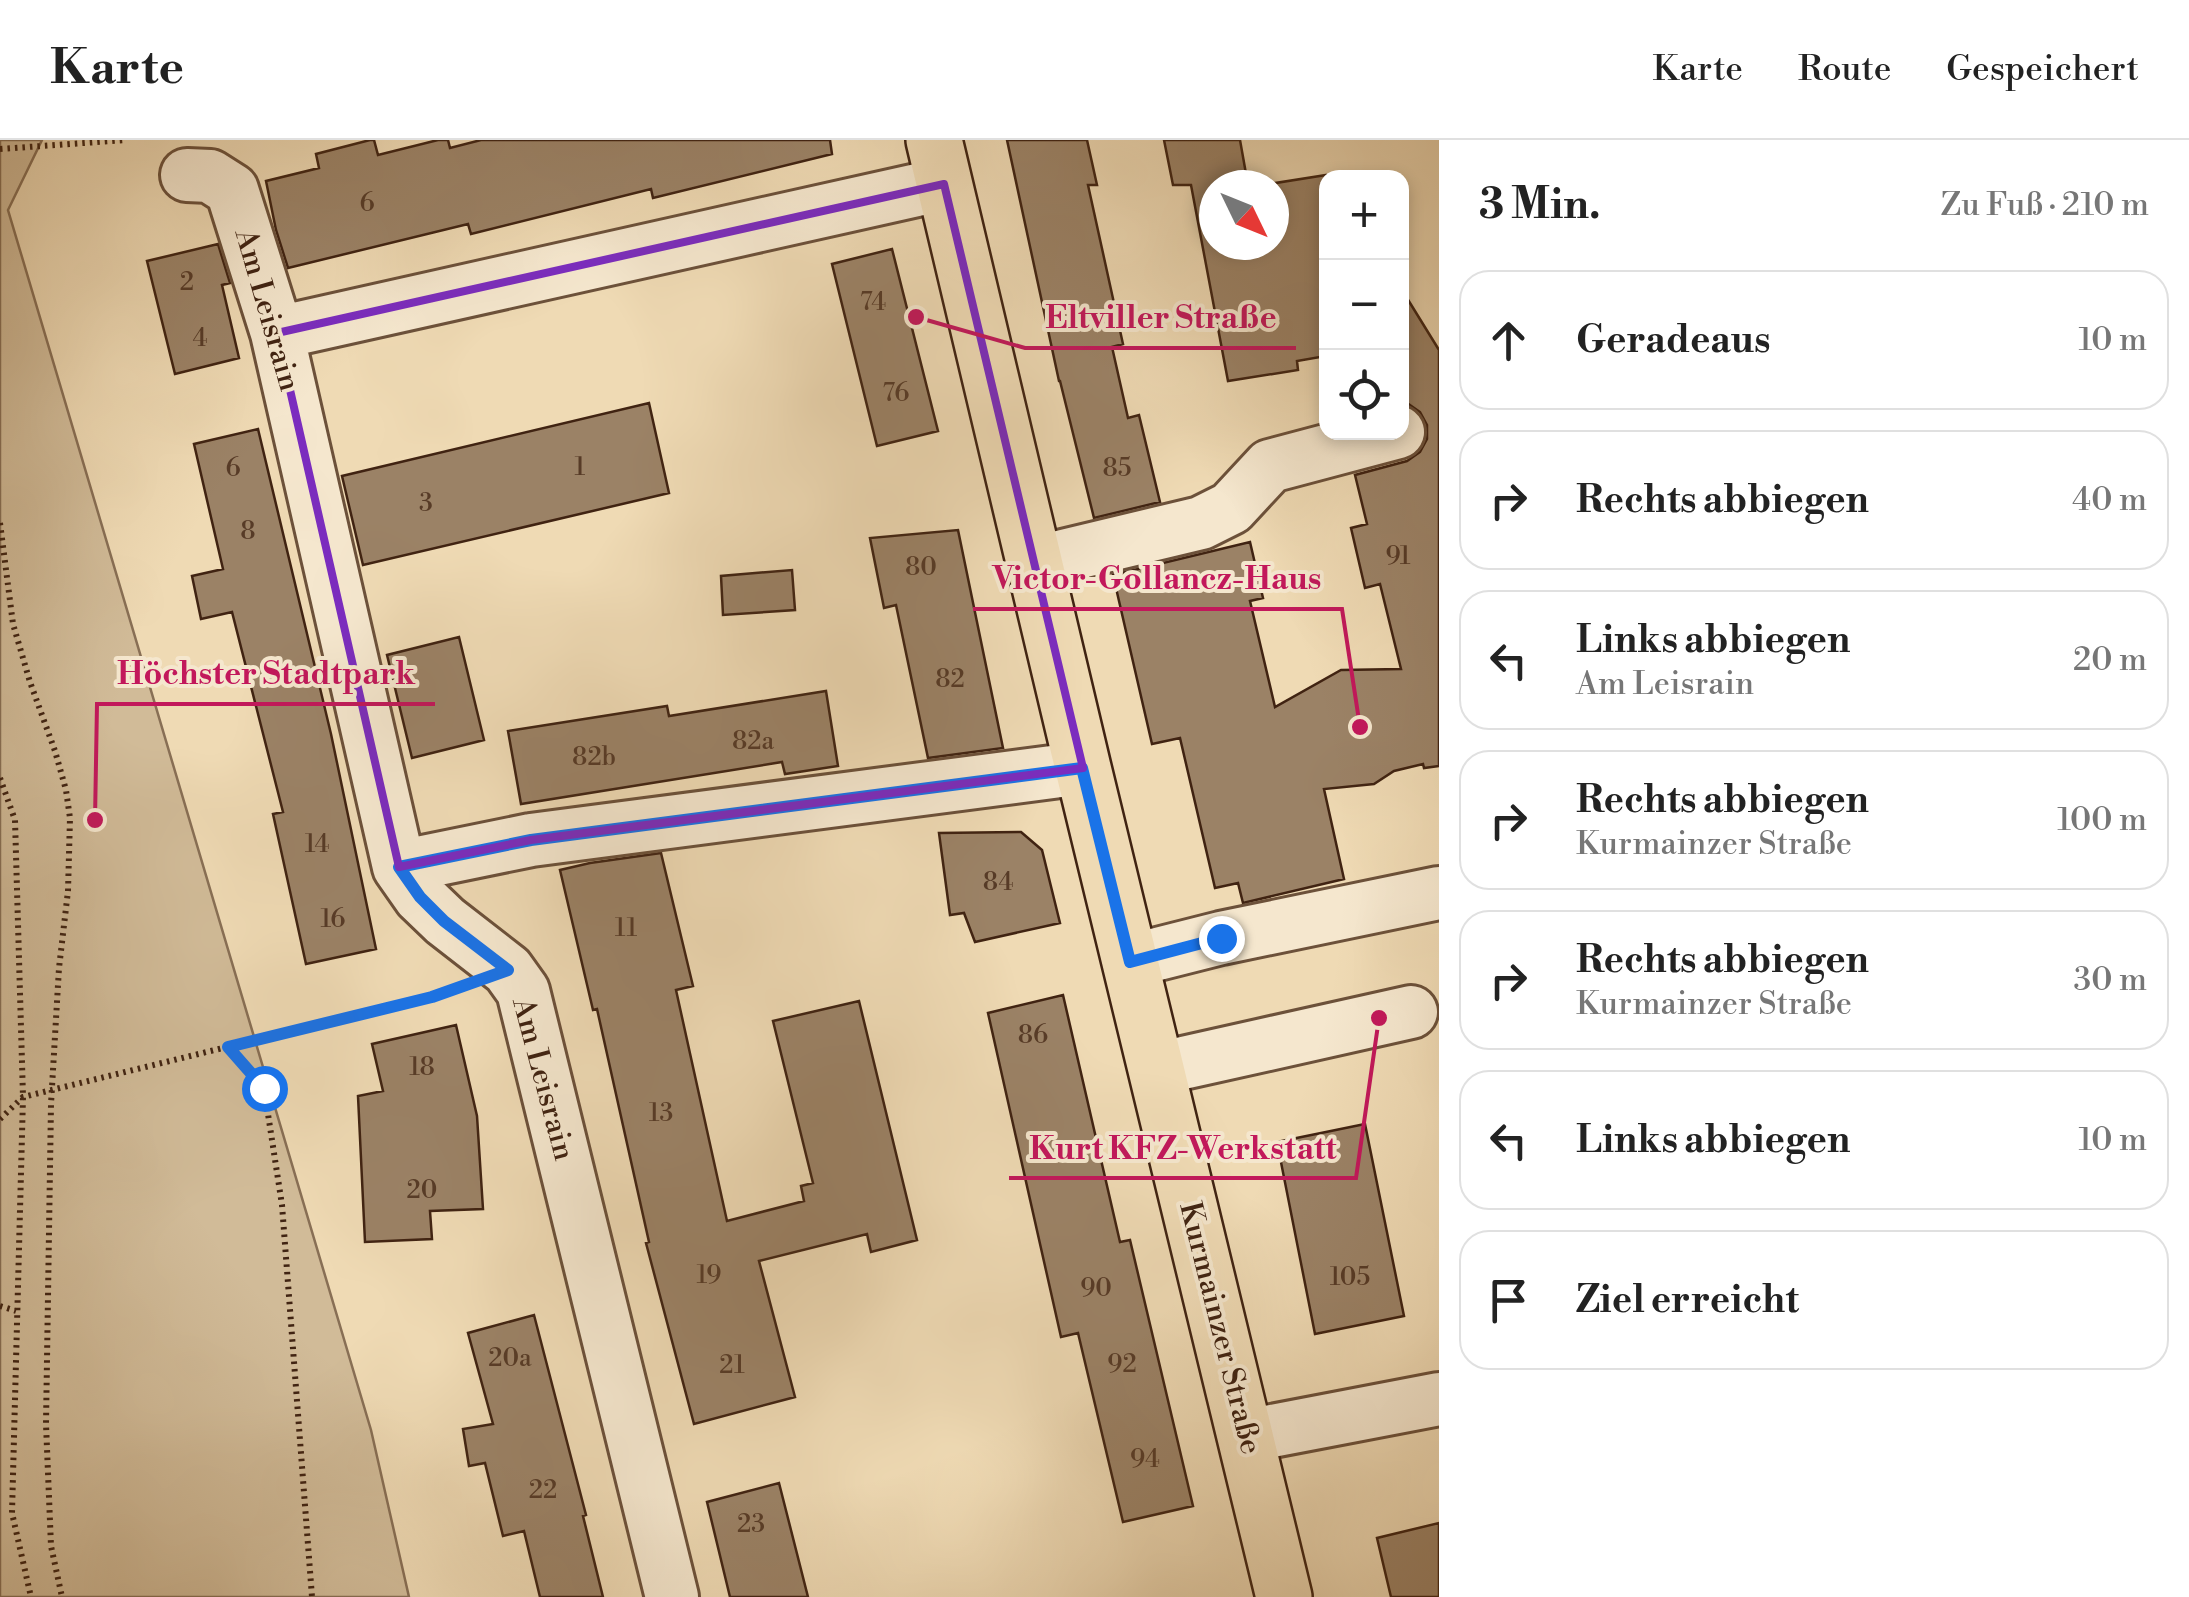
<!DOCTYPE html>
<html lang="de">
<head>
<meta charset="utf-8">
<style>
  :root { --surface:#fff; --page:#f6f6f6; --text:#222; --muted:#767676; --line:#e0e0e0 }
  body { margin:0; font-family:"Libre Bodoni",serif; background:var(--page); color:var(--text) }
  .controls { position:absolute; right:30px; top:30px; display:grid; overflow:hidden; border-radius:20px; box-shadow:0 5px 15px #0003 }
  .controls button { width:90px; height:90px; display:grid; place-items:center; padding:0; border:0; border-bottom:2px solid var(--line); background:var(--surface); color:var(--text); font:50px sans-serif }
  .compass { position:absolute; left:1199px; top:30px; width:90px; height:90px; border-radius:50%; background:var(--surface); box-shadow:0 5px 15px #0003; rotate:133deg }
  .stop { position:absolute; width:30px; height:30px; margin:-22px; border:8px solid #1a73e8; border-radius:50%; background:#fff }
  .stop.end { background:#1a73e8; border-color:#fff; box-shadow:0 2px 10px #0008 }
  .list { margin:0; padding:0; list-style:none }
  h2 { display:flex; justify-content:space-between; align-items:center; height:130px; margin:0; padding:0 40px; font-size:42px }
  h2 small { font-size:32px; font-weight:400; color:var(--muted) }
  .list li { display:grid; grid-template-columns:65px 1fr auto; gap:30px; align-items:center; box-sizing:border-box; height:140px; margin:0 20px 20px; padding:0 20px; border:2px solid var(--line); border-radius:30px }
  .list b { display:block; font-size:38px; white-space:nowrap }
  .list p { margin:0; font-size:32px; white-space:nowrap; color:var(--muted) }
  .list em { font-size:32px; font-style:normal; color:var(--muted) }
  .icon { flex:none; width:55px; height:55px; fill:none; stroke:currentColor; stroke-width:2; stroke-linecap:round; stroke-linejoin:round }
  .map { position:relative; flex:none; width:1439px; height:1457px; overflow:hidden }
  header { display:flex; align-items:center; gap:60px; box-sizing:border-box; height:140px; padding:0 50px; background:var(--surface); border-bottom:2px solid var(--line) }
  header strong { font-size:48px }
  nav { display:flex; gap:55px; margin-inline-start:auto; font-size:35px }
  main { display:flex }
  aside { flex:1; background:var(--surface) }
  .map>svg:first-child { display:block }
  .green { fill:#d1bb98; stroke:#886f55; stroke-width:2.5 }
  .building { fill:#9b8266; stroke:#402312; stroke-width:2.5 }
  .lines { fill:none; stroke-linecap:round; stroke-linejoin:round }
  .minor-casing { stroke:#6c513a; stroke-width:58 }
  .major-casing { stroke:#402312; stroke-width:60 }
  .path { stroke:#402312; stroke-width:6; stroke-dasharray:2.5 5; stroke-linecap:butt }
  .minor { stroke:#f5e7ce; stroke-width:52 }
  .major { stroke:#efdab4; stroke-width:55 }
  .route { stroke:#1a73e8; stroke-width:12 }
  .marked { fill:none; stroke:#7b2cbf; stroke-width:8; stroke-linejoin:round }
  .labels { text-anchor:middle; dominant-baseline:central; stroke-width:8; stroke-linejoin:round; paint-order:stroke }
  .number-label { font-size:25px; fill:#573b27 }
  .street-label { font-size:30px; fill:#402312; stroke:#f5e7ce }
  .leader { fill:none; stroke:#c2185b; stroke-width:4 }
  .callout-dot { fill:#c2185b; stroke:#f5e7ce; stroke-width:4 }
  .callout-label { font-size:32px; text-anchor:middle; font-weight:bold; fill:#c2185b; stroke:#f5e7ce; stroke-width:8; stroke-linejoin:round; paint-order:stroke }
</style>
</head>
<body>
<header>
<strong>Karte</strong>
<nav><a>Karte</a><a>Route</a><a>Gespeichert</a></nav>
</header>
<main>
<div class="map">
<svg width="1439" height="1457" viewBox="0 0 1439 1457">
  <rect width="100%" height="100%" fill="#efdab4"/>
  <filter id="stains"><feTurbulence type="fractalNoise" baseFrequency=".002" numOctaves="4"/><feColorMatrix values="0 0 0 0 .2 0 0 0 0 .09 0 0 0 0 .02 0 0 0 .5 -.17"/></filter>
  <radialGradient id="worn" r=".72"><stop offset=".6" stop-color="#630" stop-opacity="0"/><stop offset="1" stop-color="#630" stop-opacity=".3"/></radialGradient>
  <!-- green -->
  <path class="green" d="M 0,0 L 42,0 L 8,70 L 371,1290 L 409,1457 L 0,1457 Z"/>
  <!-- building -->
  <path class="building" d="M 370,0 L 374,0 L 378,15 L 438,0 L 448,0 L 450,8 L 481,0 L 830,0 L 832,14 L 653,58 L 651,49 L 471,94 L 468,84 L 288,128 L 276,90 L 266,41 L 319,28 L 316,14 Z
    M 1007,0 L 1087,0 L 1097,45 L 1088,45 L 1123,204 L 1112,207 L 1128,278 L 1139,275 L 1160,362 L 1094,378 L 1060,241 L 1059,241 Z
    M 1164,0 L 1240,0 L 1248,45 L 1214,45 L 1214,105 L 1274,105 L 1274,45 L 1263,45 L 1326,35 L 1326,216 L 1297,221 L 1298,230 L 1228,241 L 1191,45 L 1173,45 Z
    M 218,104 L 230,143 L 222,145 L 239,218 L 175,234 L 147,121 Z
    M 892,109 L 938,291 L 877,306 L 832,124 Z
    M 1402,150 L 1439,210 L 1439,626 L 1424,628 L 1423,624 L 1394,631 L 1374,644 L 1324,649 L 1344,739 L 1243,763 L 1238,743 L 1215,748 L 1180,598 L 1152,604 L 1113,435 L 1250,402 L 1263,458 L 1250,461 L 1275,567 L 1341,530 L 1401,529 L 1380,444 L 1365,448 L 1351,388 L 1367,384 L 1355,335 L 1407,321 L 1420,312 L 1427,299 L 1427,285 L 1420,272 L 1407,263 L 1402,263 Z
    M 649,263 L 669,353 L 363,425 L 342,336 Z
    M 258,289 L 331,594 L 376,809 L 306,824 L 273,674 L 283,672 L 232,472 L 201,479 L 192,436 L 223,429 L 194,304 Z
    M 958,390 L 1003,608 L 928,618 L 896,465 L 884,468 L 870,398 Z
    M 792,430 L 795,470 L 723,475 L 721,436 Z
    M 459,497 L 484,600 L 412,618 L 387,515 Z
    M 826,551 L 838,626 L 785,634 L 782,622 L 521,664 L 508,591 L 667,566 L 669,576 Z
    M 1021,692 L 1042,710 L 1060,783 L 975,802 L 964,773 L 950,775 L 939,693 Z
    M 661,713 L 693,846 L 676,850 L 727,1081 L 804,1061 L 801,1046 L 813,1043 L 773,881 L 859,861 L 917,1100 L 871,1112 L 867,1094 L 759,1121 L 795,1257 L 694,1284 L 646,1103 L 649,1102 L 597,869 L 593,870 L 560,730 L 590,723 Z
    M 1063,855 L 1120,1102 L 1130,1100 L 1193,1366 L 1123,1382 L 1078,1193 L 1061,1197 L 988,873 Z
    M 456,885 L 477,976 L 483,1069 L 430,1071 L 432,1099 L 365,1102 L 358,956 L 383,951 L 372,904 Z
    M 1365,984 L 1404,1176 L 1315,1194 L 1277,1002 Z
    M 534,1175 L 586,1375 L 583,1376 L 603,1457 L 540,1457 L 524,1391 L 503,1396 L 485,1323 L 469,1326 L 463,1289 L 493,1284 L 468,1193 Z
    M 779,1343 L 808,1457 L 730,1457 L 707,1362 Z
    M 1439,1383 L 1439,1457 L 1391,1457 L 1377,1398 Z"/>
  <g class="lines">
    <defs>
      <path id="minor" d="M 187,35 L 210,36 L 232,50 L 277,193 L 399,727 L 420,757 L 445,781 L 508,830 L 523,851 L 672,1457
        M 277,193 L 944,44
        M 1034,423 L 1201,383 L 1231,368 L 1270,326 L 1398,292
        M 399,727 L 531,700 L 1083,628
        M 1130,821 L 1221,798 L 1439,753
        M 1156,929 L 1411,872
        M 1246,1296 L 1439,1259"/>
      <path id="major" d="M 934,0 L 1083,628 L 1284,1457"/>
    </defs>
    <!-- minor casing -->
    <use href="#minor" class="minor-casing"/>
    <!-- major casing -->
    <use href="#major" class="major-casing"/>
    <!-- path -->
    <path class="path" d="M 0,9 L 126,0
      M 0,383 L 13,484 L 30,542 L 55,611 L 66,650 L 70,678 L 68,751 L 59,828 L 51,964 L 46,1284 L 51,1406 L 62,1457
      M 0,638 L 15,680 L 23,957 L 12,1373 L 31,1457
      M 228,907 L 264,948 L 282,1065 L 312,1457
      M 0,979 L 23,957 L 431,857 L 451,850
      M 0,1166 L 16,1171"/>
    <!-- minor -->
    <use href="#minor" class="minor"/>
    <!-- major -->
    <use href="#major" class="major"/>
  </g>
  <g class="lines">
    <!-- route -->
    <path class="route" d="M 264,948 L 228,907 L 432,857 L 508,830 L 444,781 L 420,757 L 399,727 L 531,700 L 1082,628 L 1130,822 L 1221,798"/>
  </g>
  <!-- marked area -->
  <path class="marked" d="M 944,44 L 1083,628 L 531,700 L 399,727 L 277,193 Z"/>
  <g class="labels">
    <!-- number labels -->
    <g class="number-label">
      <text x="367" y="63">6</text>
      <text x="187" y="142">2</text>
      <text x="873" y="162">74</text>
      <text x="200" y="198">4</text>
      <text x="896" y="253">76</text>
      <text x="580" y="327">1</text>
      <text x="233" y="328">6</text>
      <text x="1117" y="328">85</text>
      <text x="426" y="363">3</text>
      <text x="248" y="391">8</text>
      <text x="1398" y="416">91</text>
      <text x="921" y="427">80</text>
      <text x="950" y="539">82</text>
      <text x="753" y="601">82a</text>
      <text x="594" y="617">82b</text>
      <text x="317" y="704">14</text>
      <text x="998" y="742">84</text>
      <text x="333" y="779">16</text>
      <text x="626" y="788">11</text>
      <text x="1033" y="895">86</text>
      <text x="422" y="927">18</text>
      <text x="661" y="973">13</text>
      <text x="422" y="1050">20</text>
      <text x="709" y="1135">19</text>
      <text x="1350" y="1137">105</text>
      <text x="1096" y="1148">90</text>
      <text x="510" y="1218">20a</text>
      <text x="1122" y="1224">92</text>
      <text x="732" y="1225">21</text>
      <text x="1145" y="1319">94</text>
      <text x="543" y="1350">22</text>
      <text x="751" y="1384">23</text>
    </g>
    <!-- street labels -->
    <g class="street-label">
      <text transform="translate(267 170) rotate(74)">Am Leisrain</text>
      <text transform="translate(543 939) rotate(75)">Am Leisrain</text>
      <text transform="translate(1220 1188) rotate(76)">Kurmainzer Straße</text>
    </g>
  </g>
  <!-- callouts -->
  <path class="leader" d="M916 177L1025 208H1296M1360 587L1342 469H973M95 680L97 564H435M1379 878L1356 1038H1009"/>
  <g class="callout-dot">
    <circle cx="916" cy="177" r="10"/>
    <circle cx="1360" cy="587" r="10"/>
    <circle cx="95" cy="680" r="10"/>
    <circle cx="1379" cy="878" r="10"/>
  </g>
  <g class="callout-label">
    <text x="1161" y="188">Eltviller Straße</text>
    <text x="1157" y="449">Victor-Gollancz-Haus</text>
    <text x="266" y="544">Höchster Stadtpark</text>
    <text x="1183" y="1019">Kurt KFZ-Werkstatt</text>
  </g>
  <rect width="100%" height="100%" filter="url(#stains)"/>
  <rect width="100%" height="100%" fill="url(#worn)"/>
</svg>
<div class="controls">
<button>+</button>
<button>−</button>
<button><svg class="icon" aria-label="locate" viewBox="0 0 24 24"><circle cx="12" cy="12" r="6"/><path d="M12 2v4M12 18v4M2 12h4M18 12h4"/></svg></button>
</div>
<svg class="compass" viewBox="-18 -18 36 36"><path d="M0-13l5 13h-10z" fill="#e53935"/><path d="M0 13l5-13h-10z" fill="#767676"/></svg>
<div class="stop" style="left:264px;top:948px"></div>
<div class="stop end" style="left:1221px;top:798px"></div>
</div>
<aside>
<h2>3 Min.<small>Zu Fuß · 210 m</small></h2>
<ul class="list">
<li><svg class="icon" aria-label="ahead" viewBox="0 0 24 24"><path d="M12 20V5M6 11l6-6 6 6"/></svg><div><b>Geradeaus</b></div><em>10 m</em></li>
<li><svg class="icon" aria-label="right" viewBox="0 0 24 24"><path d="M7 20v-9h11M14 6l5 5-5 5"/></svg><div><b>Rechts abbiegen</b></div><em>40 m</em></li>
<li><svg class="icon" aria-label="left" viewBox="0 0 24 24"><path d="M17 20v-9H6M10 6l-5 5 5 5"/></svg><div><b>Links abbiegen</b><p>Am Leisrain</p></div><em>20 m</em></li>
<li><svg class="icon" aria-label="right" viewBox="0 0 24 24"><path d="M7 20v-9h11M14 6l5 5-5 5"/></svg><div><b>Rechts abbiegen</b><p>Kurmainzer Straße</p></div><em>100 m</em></li>
<li><svg class="icon" aria-label="right" viewBox="0 0 24 24"><path d="M7 20v-9h11M14 6l5 5-5 5"/></svg><div><b>Rechts abbiegen</b><p>Kurmainzer Straße</p></div><em>30 m</em></li>
<li><svg class="icon" aria-label="left" viewBox="0 0 24 24"><path d="M17 20v-9H6M10 6l-5 5 5 5"/></svg><div><b>Links abbiegen</b></div><em>10 m</em></li>
<li><svg class="icon" aria-label="arrive" viewBox="0 0 24 24"><path d="M6 21V4h12l-3 4 3 4H6"/></svg><div><b>Ziel erreicht</b></div></li>
</ul>
</aside>
</main>
</body>
</html>
